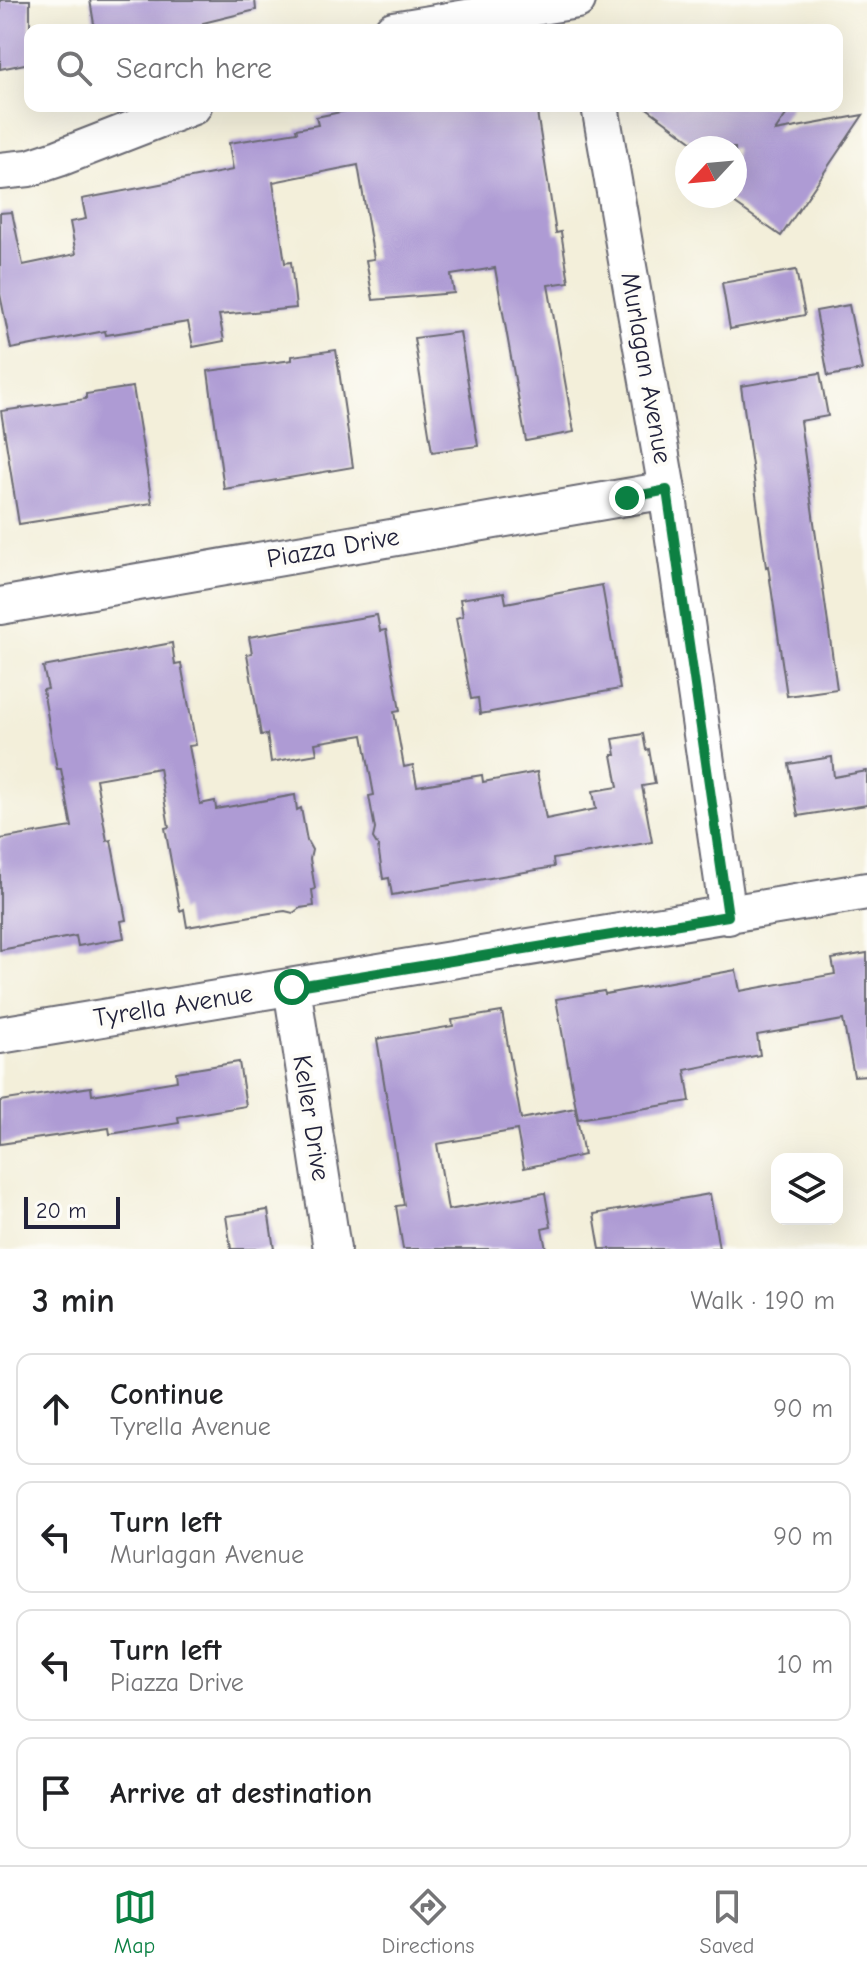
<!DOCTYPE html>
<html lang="en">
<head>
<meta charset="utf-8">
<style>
  :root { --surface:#fff; --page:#f2f2f2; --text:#202124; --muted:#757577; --line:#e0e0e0; --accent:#0b8043 }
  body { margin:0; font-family:"Comic Neue",sans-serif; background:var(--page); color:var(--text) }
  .controls { position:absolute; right:24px; bottom:24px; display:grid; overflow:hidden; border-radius:16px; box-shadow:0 8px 32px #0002 }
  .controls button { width:72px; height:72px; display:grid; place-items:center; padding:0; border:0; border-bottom:2px solid var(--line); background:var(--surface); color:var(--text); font:40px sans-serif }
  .compass { position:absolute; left:675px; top:136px; width:72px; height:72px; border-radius:50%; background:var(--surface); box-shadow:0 8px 32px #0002; rotate:244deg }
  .scale { position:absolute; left:24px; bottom:20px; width:96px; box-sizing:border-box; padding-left:8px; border:4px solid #22223b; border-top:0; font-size:22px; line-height:28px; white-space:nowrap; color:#22223b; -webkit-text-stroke:6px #fdfcf7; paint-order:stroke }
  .stop { position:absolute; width:24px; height:24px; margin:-18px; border:6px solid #0b8043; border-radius:50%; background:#fff }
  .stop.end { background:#0b8043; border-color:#fff; box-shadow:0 2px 8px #0008 }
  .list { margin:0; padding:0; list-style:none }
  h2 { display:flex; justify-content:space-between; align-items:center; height:104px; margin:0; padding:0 32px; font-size:34px }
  h2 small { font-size:26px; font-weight:400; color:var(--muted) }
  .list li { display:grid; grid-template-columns:52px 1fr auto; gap:24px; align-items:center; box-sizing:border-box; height:112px; margin:0 16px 16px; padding:0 16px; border:2px solid var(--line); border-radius:16px }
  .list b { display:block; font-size:30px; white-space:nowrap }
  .list p { margin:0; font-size:26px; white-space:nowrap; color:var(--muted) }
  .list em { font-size:26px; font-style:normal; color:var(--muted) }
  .icon { flex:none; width:44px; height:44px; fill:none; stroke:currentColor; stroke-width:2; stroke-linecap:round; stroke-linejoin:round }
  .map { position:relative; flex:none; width:867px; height:1249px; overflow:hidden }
  .search { position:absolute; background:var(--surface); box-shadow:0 8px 32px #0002; left:24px; right:24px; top:24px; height:88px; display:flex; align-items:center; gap:20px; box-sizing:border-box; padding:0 28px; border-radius:16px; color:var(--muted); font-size:30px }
  .sheet { height:616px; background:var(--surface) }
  nav { display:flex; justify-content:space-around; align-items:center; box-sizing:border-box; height:112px; border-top:2px solid var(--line); background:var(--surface); font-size:22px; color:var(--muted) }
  nav a { display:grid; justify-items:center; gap:4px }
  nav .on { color:var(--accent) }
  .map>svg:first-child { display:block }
  .building { fill:#ae9bd4 }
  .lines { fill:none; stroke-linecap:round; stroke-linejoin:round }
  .minor-casing { stroke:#6b6a73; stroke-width:40 }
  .minor { stroke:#fff; stroke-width:36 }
  .route { stroke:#0b8043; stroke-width:10 }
  .labels { text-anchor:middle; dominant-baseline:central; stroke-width:8; stroke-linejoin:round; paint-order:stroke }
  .street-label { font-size:26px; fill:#22223b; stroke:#fdfcf7 }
</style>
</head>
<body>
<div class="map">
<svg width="867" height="1249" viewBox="0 0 867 1249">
  <rect width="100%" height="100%" fill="#fdfcf7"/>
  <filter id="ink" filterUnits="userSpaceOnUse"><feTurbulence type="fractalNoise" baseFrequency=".0125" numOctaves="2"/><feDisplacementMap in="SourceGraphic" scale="16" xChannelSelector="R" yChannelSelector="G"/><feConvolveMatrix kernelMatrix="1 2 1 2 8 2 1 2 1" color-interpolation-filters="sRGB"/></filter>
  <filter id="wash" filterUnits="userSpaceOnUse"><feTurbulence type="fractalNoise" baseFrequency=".006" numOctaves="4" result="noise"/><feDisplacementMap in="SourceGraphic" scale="32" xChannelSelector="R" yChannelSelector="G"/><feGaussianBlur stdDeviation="1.8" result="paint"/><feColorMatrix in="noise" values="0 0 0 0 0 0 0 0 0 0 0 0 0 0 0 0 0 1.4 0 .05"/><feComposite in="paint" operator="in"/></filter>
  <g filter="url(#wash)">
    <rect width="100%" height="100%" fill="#f3efda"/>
    <g id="blocks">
      <!-- building -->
      <path class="building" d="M 0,0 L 30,0 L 30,63 L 0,69 Z
        M 90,0 L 255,0 L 256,10 L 203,23 L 204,27 L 188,30 L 95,30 Z
        M 370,106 L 536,106 L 556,233 L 561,232 L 569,282 L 548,285 L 574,432 L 526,441 L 495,268 L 451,275 L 454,293 L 373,300 L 366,260 L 374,259 L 358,165 L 273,182 L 285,263 L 291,262 L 296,308 L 219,315 L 224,341 L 193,347 L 188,322 L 106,335 L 105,331 L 11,349 L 0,294 L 0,213 L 12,212 L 23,265 L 76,254 L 70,222 L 86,219 L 82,199 L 233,170 L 229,143 L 297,132 L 296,129 L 318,125 L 316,117 Z
        M 644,106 L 792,106 L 775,131 L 863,115 L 781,236 L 724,196 L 735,196 L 735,148 L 701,148 Z
        M 796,270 L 805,315 L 730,329 L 722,283 Z
        M 849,305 L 862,370 L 828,376 L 816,311 Z
        M 460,332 L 478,446 L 432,452 L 414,338 Z
        M 336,350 L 353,467 L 224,489 L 208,371 L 292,360 L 292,356 Z
        M 820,373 L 828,416 L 800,421 L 837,689 L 787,696 L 768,566 L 766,567 L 741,386 Z
        M 133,387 L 152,503 L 19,524 L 1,411 L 86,399 L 86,394 Z
        M 602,585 L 620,689 L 480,714 L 478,698 L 471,699 L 456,618 L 463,616 L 460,599 L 504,592 L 506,603 Z
        M 377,615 L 380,631 L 386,630 L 400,711 L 394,712 L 404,767 L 413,765 L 417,786 L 482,775 L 483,782 L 537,772 L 546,819 L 596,809 L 593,791 L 618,787 L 612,755 L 616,755 L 613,739 L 643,734 L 646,750 L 649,749 L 655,784 L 642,786 L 652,842 L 553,859 L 554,867 L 392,895 L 389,878 L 383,879 L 378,846 L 373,838 L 375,829 L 369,796 L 374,795 L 363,735 L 315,743 L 317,754 L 271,762 L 267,734 L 261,735 L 247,654 L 252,653 L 249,637 Z
        M 172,643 L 175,665 L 181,664 L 196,745 L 189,746 L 200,804 L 215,801 L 216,809 L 295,795 L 297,810 L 301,808 L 307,841 L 312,850 L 310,859 L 315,889 L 312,890 L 314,906 L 300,908 L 293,913 L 285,911 L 270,913 L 187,927 L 184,909 L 180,911 L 165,828 L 169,827 L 159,768 L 148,770 L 96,779 L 107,841 L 111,840 L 126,920 L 121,921 L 124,938 L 78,946 L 76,936 L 0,950 L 0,839 L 72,827 L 61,769 L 57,769 L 43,690 L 48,689 L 43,667 Z
        M 832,757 L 834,777 L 867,771 L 867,805 L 798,816 L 789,764 Z
        M 867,953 L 867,1075 L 854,1076 L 843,1020 L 757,1035 L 760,1055 L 685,1070 L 690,1101 L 578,1119 L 556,999 L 604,991 L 605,994 L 736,970 L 740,991 L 835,974 L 832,959 Z
        M 502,1012 L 521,1119 L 575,1108 L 584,1155 L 524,1168 L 517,1130 L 437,1144 L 448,1210 L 545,1193 L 551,1227 L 542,1229 L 546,1249 L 403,1249 L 396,1206 L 404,1205 L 377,1039 L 453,1026 L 452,1020 Z
        M 239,1062 L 246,1106 L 178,1117 L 179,1123 L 110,1134 L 109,1128 L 0,1144 L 0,1101 L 91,1087 L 92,1095 L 177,1081 L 176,1072 Z
        M 710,1194 L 719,1249 L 600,1249 L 594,1214 Z
        M 268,1210 L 274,1249 L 231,1249 L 226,1216 Z"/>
    </g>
  </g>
  <g filter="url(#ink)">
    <use href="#blocks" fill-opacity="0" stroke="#6b6a73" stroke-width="2"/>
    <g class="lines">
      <defs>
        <path id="minor" d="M 393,30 L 577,0
          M 600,106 L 667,490 L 728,916
          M 0,171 L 29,168 L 59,158 L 193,106
          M 0,606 L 667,490
          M 292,987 L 332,1249
          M 0,1035 L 867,891"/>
      </defs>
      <!-- minor casing -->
      <use href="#minor" class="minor-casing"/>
      <!-- minor -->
      <use href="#minor" class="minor"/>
    </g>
  </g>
  <g class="lines" filter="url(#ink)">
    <!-- route -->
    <path class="route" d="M 292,987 L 728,916 L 667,490 L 627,498"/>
  </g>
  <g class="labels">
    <!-- street labels -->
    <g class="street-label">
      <text transform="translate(646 368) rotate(80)">Murlagan Avenue</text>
      <text transform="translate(333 548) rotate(-10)">Piazza Drive</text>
      <text transform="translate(173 1006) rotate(-9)">Tyrella Avenue</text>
      <text transform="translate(311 1118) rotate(81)">Keller Drive</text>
    </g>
  </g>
</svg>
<div class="controls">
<button><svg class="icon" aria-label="layers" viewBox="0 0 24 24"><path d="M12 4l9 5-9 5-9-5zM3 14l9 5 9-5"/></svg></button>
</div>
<svg class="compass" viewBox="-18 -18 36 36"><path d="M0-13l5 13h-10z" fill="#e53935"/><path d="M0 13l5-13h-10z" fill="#757577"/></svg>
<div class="scale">20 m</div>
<div class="stop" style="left:292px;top:987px"></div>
<div class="stop end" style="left:627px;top:498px"></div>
<div class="search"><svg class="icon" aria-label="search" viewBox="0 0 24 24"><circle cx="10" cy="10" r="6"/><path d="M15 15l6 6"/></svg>Search here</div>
</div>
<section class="sheet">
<h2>3 min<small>Walk · 190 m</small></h2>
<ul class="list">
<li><svg class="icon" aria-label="ahead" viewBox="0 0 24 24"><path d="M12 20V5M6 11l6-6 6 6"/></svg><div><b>Continue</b><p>Tyrella Avenue</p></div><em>90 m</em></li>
<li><svg class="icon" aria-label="left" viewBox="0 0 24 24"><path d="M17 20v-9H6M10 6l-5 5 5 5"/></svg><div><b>Turn left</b><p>Murlagan Avenue</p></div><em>90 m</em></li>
<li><svg class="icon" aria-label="left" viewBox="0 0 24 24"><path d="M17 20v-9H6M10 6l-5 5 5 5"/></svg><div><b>Turn left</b><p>Piazza Drive</p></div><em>10 m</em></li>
<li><svg class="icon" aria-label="arrive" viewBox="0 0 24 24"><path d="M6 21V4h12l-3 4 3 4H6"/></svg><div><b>Arrive at destination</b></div></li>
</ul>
</section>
<nav>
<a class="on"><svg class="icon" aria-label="map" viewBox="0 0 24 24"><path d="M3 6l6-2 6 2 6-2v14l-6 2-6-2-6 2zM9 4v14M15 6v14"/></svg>Map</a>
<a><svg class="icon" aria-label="directions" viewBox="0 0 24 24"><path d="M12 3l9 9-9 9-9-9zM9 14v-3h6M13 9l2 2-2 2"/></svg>Directions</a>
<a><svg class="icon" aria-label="saved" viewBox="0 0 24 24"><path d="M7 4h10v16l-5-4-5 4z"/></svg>Saved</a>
</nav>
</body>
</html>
